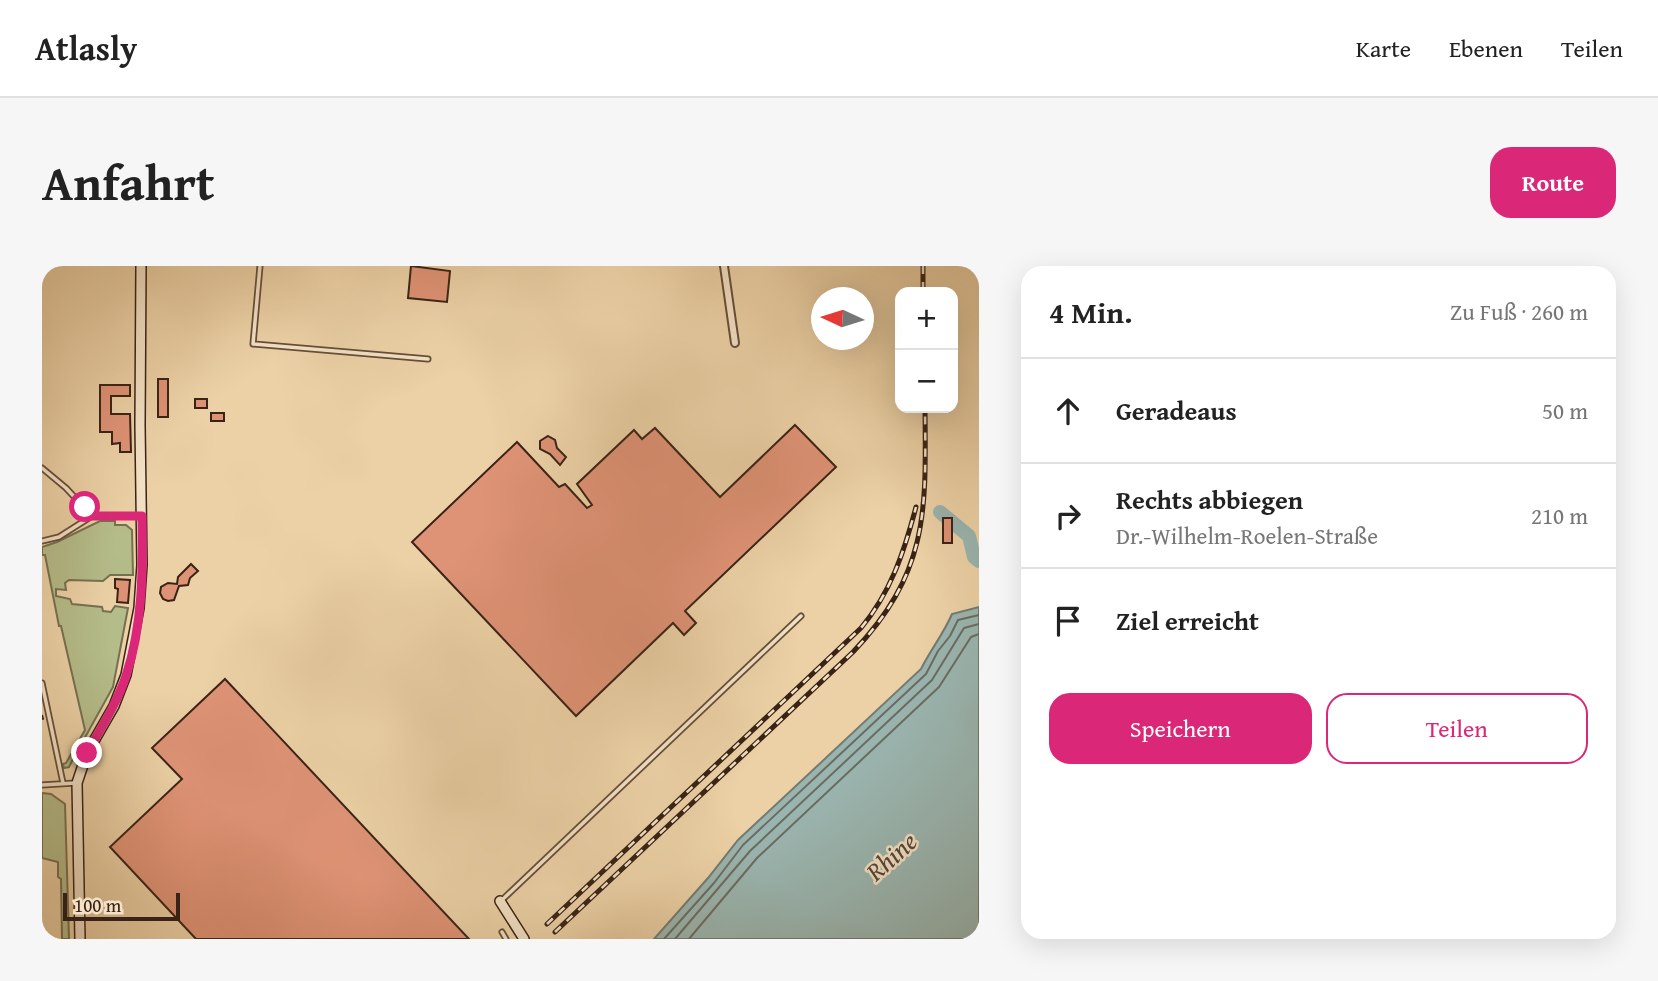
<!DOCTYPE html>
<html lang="de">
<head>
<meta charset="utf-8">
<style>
  :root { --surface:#fff; --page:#f6f6f6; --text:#222; --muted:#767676; --line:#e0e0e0; --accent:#db2777 }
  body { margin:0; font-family:"Gentium Book Plus",serif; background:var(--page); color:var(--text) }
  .controls { position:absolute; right:21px; top:21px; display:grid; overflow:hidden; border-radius:14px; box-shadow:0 7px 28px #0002 }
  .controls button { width:63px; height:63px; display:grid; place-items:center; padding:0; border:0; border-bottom:2px solid var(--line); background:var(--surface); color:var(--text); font:35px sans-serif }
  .compass { position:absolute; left:769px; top:21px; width:63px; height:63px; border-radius:50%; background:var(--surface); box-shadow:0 7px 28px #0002; rotate:274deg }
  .scale { position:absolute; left:21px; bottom:18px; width:117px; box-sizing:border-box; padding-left:7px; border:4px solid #3a2316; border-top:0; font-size:19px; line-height:24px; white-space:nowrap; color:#3a2316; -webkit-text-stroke:5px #f3e1c5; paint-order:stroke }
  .stop { position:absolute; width:21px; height:21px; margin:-16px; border:5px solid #db2777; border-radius:50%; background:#fff }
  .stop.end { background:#db2777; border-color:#fff; box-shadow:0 2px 7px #0008 }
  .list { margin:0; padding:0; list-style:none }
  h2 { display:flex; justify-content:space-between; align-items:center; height:91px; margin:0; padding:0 28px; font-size:30px }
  h2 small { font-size:23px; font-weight:400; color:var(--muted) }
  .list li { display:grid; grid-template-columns:46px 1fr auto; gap:21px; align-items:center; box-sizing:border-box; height:105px; padding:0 28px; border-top:2px solid var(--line) }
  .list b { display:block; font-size:26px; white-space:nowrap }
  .list p { margin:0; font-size:23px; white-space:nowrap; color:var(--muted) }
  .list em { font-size:23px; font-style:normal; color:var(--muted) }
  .actions { display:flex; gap:14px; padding:21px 28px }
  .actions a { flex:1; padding:16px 0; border:2px solid var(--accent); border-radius:21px; text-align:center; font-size:24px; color:var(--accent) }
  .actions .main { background:var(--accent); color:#fff }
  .icon { flex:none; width:38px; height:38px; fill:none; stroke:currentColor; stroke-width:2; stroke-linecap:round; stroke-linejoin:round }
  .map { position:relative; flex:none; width:937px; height:673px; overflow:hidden; border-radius:21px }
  header { display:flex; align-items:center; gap:42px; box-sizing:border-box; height:98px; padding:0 35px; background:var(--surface); border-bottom:2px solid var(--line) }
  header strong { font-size:33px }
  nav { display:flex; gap:38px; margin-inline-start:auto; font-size:24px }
  .intro { display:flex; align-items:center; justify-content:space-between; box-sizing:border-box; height:168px; padding:0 42px }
  h1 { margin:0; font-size:49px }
  .button { padding:18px 32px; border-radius:21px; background:var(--accent); color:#fff; font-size:24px; font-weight:700 }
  main { display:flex; gap:42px; padding:0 42px }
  aside { flex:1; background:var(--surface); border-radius:21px; box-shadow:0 7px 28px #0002 }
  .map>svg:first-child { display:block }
  .green { fill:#b4bc89; stroke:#777050; stroke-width:2 }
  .water { fill:#9ab5af; stroke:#747b72; stroke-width:2 }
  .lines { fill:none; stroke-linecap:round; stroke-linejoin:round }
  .shore { stroke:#6a6c62; stroke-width:2 }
  .river { stroke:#9ab5af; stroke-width:14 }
  .building { fill:#df9376; stroke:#3a2316; stroke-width:2 }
  .lane-casing { stroke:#664e3a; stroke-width:7 }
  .street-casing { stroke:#664e3a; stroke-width:10 }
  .secondary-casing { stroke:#3a2316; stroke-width:12 }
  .path { stroke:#3a2316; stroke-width:2; stroke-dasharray:5 3.5; stroke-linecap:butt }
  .lane { stroke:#f3e1c5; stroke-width:3.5 }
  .street { stroke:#f3e1c5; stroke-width:6 }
  .secondary { stroke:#f3e1c5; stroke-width:9 }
  .rail-casing { stroke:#3a2316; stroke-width:5 }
  .rail { stroke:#f3e1c5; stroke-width:2.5; stroke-dasharray:8; stroke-linecap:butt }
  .route { stroke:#db2777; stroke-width:9 }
  .labels { text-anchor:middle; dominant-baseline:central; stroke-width:5; stroke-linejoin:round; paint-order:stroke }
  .water-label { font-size:26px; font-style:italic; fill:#52483c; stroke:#f3e1c5 }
</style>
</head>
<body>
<header>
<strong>Atlasly</strong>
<nav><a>Karte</a><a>Ebenen</a><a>Teilen</a></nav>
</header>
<div class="intro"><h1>Anfahrt</h1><a class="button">Route</a></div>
<main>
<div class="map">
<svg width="937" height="673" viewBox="0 0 937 673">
  <rect width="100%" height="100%" fill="#ecd1a6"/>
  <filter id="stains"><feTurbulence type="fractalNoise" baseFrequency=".00286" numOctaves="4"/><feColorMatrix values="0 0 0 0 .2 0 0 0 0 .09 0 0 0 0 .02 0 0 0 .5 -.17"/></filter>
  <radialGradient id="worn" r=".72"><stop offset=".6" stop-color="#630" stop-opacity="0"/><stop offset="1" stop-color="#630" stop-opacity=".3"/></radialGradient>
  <!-- green -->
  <path class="green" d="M 58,255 L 73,255 L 73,259 L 84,259 L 90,264 L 91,309 L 68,309 L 61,315 L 27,314 L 23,317 L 24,324 L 14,323 L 14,330 L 28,333 L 30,338 L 60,341 L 61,345 L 69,346 L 73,340 L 86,342 L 71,421 L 31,493 L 27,501 L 22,502 L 21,498 L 24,497 L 43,464 L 19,360 L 17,360 L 3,289 L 0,289 L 0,281 L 15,276 Z
    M 0,527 L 9,528 L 23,538 L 27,673 L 20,673 L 19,613 L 16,611 L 16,596 L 0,592 Z"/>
  <!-- water -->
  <path class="water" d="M 937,341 L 937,673 L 612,673 L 666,612 L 696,574 L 879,403 C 889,383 902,367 910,348 Z"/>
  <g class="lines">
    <!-- shore -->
    <path class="shore" d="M 622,673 L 672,617 L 701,579 L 884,408 L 896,385 L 908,370 L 916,354 L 937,349
      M 633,673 L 708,585 L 890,414 L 922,362 L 937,358
      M 647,673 L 715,592 L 897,421 L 929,371 L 937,368"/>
    <!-- river -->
    <path class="river" d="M 898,246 L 927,270 L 932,291 L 937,295"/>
  </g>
  <!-- building -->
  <path class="building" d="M 369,0 L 408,5 L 405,36 L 366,32 Z
    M 116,113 L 126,113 L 126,151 L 116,151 Z
    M 58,119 L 88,119 L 88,130 L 69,130 L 69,148 L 88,148 L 89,186 L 78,186 L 78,177 L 70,178 L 70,166 L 58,166 Z
    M 153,133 L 165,133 L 165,142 L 153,142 Z
    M 169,147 L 182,147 L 182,155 L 169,155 Z
    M 753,159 L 794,201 L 643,345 L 654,357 L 642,369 L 631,357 L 534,450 L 370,276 L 475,176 L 517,221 L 523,218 L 545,242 L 550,239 L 535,218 L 592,164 L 600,173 L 613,162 L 678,231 Z
    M 506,170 L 513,174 L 515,182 L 524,191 L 518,199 L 508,188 L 498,183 L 498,175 Z
    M 901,252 L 910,252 L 910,277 L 901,277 Z
    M 149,298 L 156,305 L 148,312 L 146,319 L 137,320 L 132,334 L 126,335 L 121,333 L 118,327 L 119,321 L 126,317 L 135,318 L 136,311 Z
    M 73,313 L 88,314 L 86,337 L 75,336 L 76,323 L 73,322 Z
    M 183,413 L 427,673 L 154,673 L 68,581 L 140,513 L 110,482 Z"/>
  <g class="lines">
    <defs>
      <path id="lane" d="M 218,0 L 211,78 L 386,93
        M 0,202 L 24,222 L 50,250
        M 0,275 L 17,271 L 50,250 L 98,250
        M 0,417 L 21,517
        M 0,519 L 33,517
        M 460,634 L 759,350
        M 460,666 L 464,673"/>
      <path id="street" d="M 682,0 L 693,77"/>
      <path id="secondary" d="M 458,635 L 482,673
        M 38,673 L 35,517 L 45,487 L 72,440 L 84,409 L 97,342 L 100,299 L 98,159 L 99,0"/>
    </defs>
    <!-- lane casing -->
    <use href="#lane" class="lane-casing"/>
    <!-- street casing -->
    <use href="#street" class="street-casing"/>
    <!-- secondary casing -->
    <use href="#secondary" class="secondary-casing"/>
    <!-- path -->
    <path class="path" d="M 0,449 L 2,457"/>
    <!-- lane -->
    <use href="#lane" class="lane"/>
    <!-- street -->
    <use href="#street" class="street"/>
    <!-- secondary -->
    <use href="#secondary" class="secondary"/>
    <defs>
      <path id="rail" d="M 881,0 L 881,26
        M 505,658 L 819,362 C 849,326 862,286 874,241
        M 513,666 L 811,386 C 887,306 884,245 883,142"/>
    </defs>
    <!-- rail casing -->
    <use href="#rail" class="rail-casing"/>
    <!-- rail -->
    <use href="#rail" class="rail"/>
  </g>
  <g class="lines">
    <!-- route -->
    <path class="route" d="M 43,241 L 50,250 L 100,250 C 101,303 101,359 84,410 C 75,437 59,462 45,487"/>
  </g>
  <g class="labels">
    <!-- water labels -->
    <g class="water-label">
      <text transform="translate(849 590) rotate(-42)">Rhine</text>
    </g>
  </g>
  <rect width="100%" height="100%" filter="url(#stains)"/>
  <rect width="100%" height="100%" fill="url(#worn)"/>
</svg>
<div class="controls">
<button>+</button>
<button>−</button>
</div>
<svg class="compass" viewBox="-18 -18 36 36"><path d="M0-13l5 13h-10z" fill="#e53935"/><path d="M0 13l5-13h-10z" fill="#767676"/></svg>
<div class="scale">100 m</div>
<div class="stop" style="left:43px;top:241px"></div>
<div class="stop end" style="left:45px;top:487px"></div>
</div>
<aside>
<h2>4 Min.<small>Zu Fuß · 260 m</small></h2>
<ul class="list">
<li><svg class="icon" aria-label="ahead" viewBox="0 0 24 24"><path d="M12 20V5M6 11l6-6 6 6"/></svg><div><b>Geradeaus</b></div><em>50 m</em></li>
<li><svg class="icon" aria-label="right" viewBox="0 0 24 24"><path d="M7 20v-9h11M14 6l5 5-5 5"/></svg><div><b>Rechts abbiegen</b><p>Dr.-Wilhelm-Roelen-Straße</p></div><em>210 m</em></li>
<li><svg class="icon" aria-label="arrive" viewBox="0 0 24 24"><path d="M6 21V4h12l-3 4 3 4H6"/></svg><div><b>Ziel erreicht</b></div></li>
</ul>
<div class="actions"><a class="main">Speichern</a><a>Teilen</a></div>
</aside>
</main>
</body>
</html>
